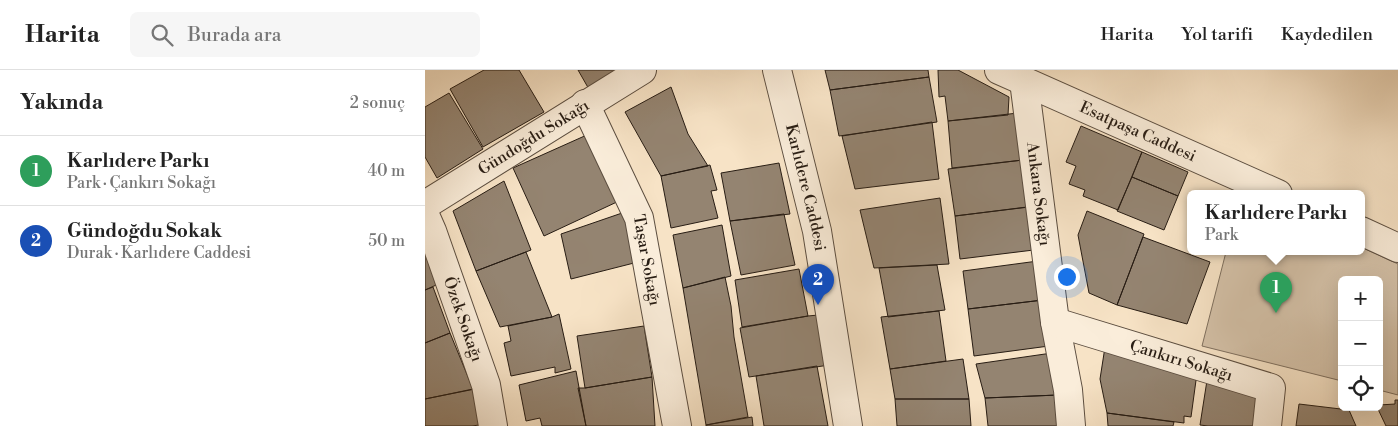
<!DOCTYPE html>
<html lang="tr">
<head>
<meta charset="utf-8">
<style>
  :root { --surface:#fff; --page:#f6f6f6; --text:#222; --muted:#767676; --line:#e0e0e0; --accent:#b45309 }
  body { margin:0; font-family:"Libre Bodoni",serif; background:var(--page); color:var(--text) }
  .controls { position:absolute; right:15px; bottom:15px; display:grid; overflow:hidden; border-radius:8px; box-shadow:0 5px 20px #0002 }
  .controls button { width:45px; height:45px; display:grid; place-items:center; padding:0; border:0; border-bottom:1px solid var(--line); background:var(--surface); color:var(--text); font:25px sans-serif }
  .you { position:absolute; left:641px; top:206px; width:18px; height:18px; margin:-12px; border:4px solid #fff; border-radius:50%; background:#1a73e8; box-shadow:0 0 0 8px #1a73e833 }
  .badge { display:grid; place-items:center; width:32px; height:32px; border-radius:50%; background:var(--accent); color:#fff; font-size:16px; font-weight:700 }
  .pin { position:absolute; translate:-50% -41px; filter:drop-shadow(0 1px 2px #0008) }
  .pin::after { content:''; position:absolute; top:26px; width:18px; height:15px; background:inherit; clip-path:polygon(0 0,100% 0,50% 100%) }
  .popup { position:absolute; left:762px; top:120px; width:178px; height:65px; box-sizing:border-box; display:grid; place-content:center; border-radius:8px; background:var(--surface); filter:drop-shadow(0 1px 4px #0005); font-size:16px; white-space:nowrap; color:var(--muted) }
  .popup b { font-size:19px; color:var(--text) }
  .popup::after { content:''; position:absolute; left:50%; top:100%; margin-left:-10px; border:10px solid transparent; border-top-color:var(--surface) }
  .list { margin:0; padding:0; list-style:none }
  h2 { display:flex; justify-content:space-between; align-items:center; height:65px; margin:0; padding:0 20px; font-size:21px }
  h2 small { font-size:16px; font-weight:400; color:var(--muted) }
  .list li { display:grid; grid-template-columns:32px 1fr auto; gap:15px; align-items:center; box-sizing:border-box; height:70px; padding:0 20px; border-top:1px solid var(--line) }
  .list b { display:block; font-size:19px; white-space:nowrap }
  .list p { margin:0; font-size:16px; white-space:nowrap; color:var(--muted) }
  .list em { font-size:16px; font-style:normal; color:var(--muted) }
  .icon { flex:none; width:28px; height:28px; fill:none; stroke:currentColor; stroke-width:2; stroke-linecap:round; stroke-linejoin:round }
  .map { position:relative; flex:none; width:973px; height:356px; overflow:hidden }
  header { display:flex; align-items:center; gap:30px; box-sizing:border-box; height:70px; padding:0 25px; background:var(--surface); border-bottom:1px solid var(--line) }
  header strong { font-size:24px }
  nav { display:flex; gap:28px; margin-inline-start:auto; font-size:18px }
  .search { width:350px; height:45px; background:var(--page); display:flex; align-items:center; gap:12px; box-sizing:border-box; padding:0 18px; border-radius:8px; color:var(--muted); font-size:19px }
  main { display:flex }
  aside { flex:1; background:var(--surface) }
  .map>svg:first-child { display:block }
  .green { fill:#d4c1a8; stroke:#7e6f5e }
  .building { fill:#948471; stroke:#281d14 }
  .lines { fill:none; stroke-linecap:round; stroke-linejoin:round }
  .minor-casing { stroke:#5c4e40; stroke-width:30 }
  .minor { stroke:#faedda; stroke-width:28 }
  .labels { text-anchor:middle; dominant-baseline:central; stroke-width:4; stroke-linejoin:round; paint-order:stroke }
  .street-label { font-size:16px; fill:#281d14; stroke:#faedda }
</style>
</head>
<body>
<header>
<strong>Harita</strong>
<div class="search"><svg class="icon" aria-label="search" viewBox="0 0 24 24"><circle cx="10" cy="10" r="6"/><path d="M15 15l6 6"/></svg>Burada ara</div>
<nav><a>Harita</a><a>Yol tarifi</a><a>Kaydedilen</a></nav>
</header>
<main>
<aside>
<h2>Yakında<small>2 sonuç</small></h2>
<ul class="list">
<li><span class="badge" style="background:#2e9e5b">1</span><div><b>Karlıdere Parkı</b><p>Park · Çankırı Sokağı</p></div><em>40 m</em></li>
<li><span class="badge" style="background:#1a4fb4">2</span><div><b>Gündoğdu Sokak</b><p>Durak · Karlıdere Caddesi</p></div><em>50 m</em></li>
</ul>
</aside>
<div class="map">
<svg width="973" height="356" viewBox="0 0 973 356">
  <rect width="100%" height="100%" fill="#f7e3c6"/>
  <filter id="stains"><feTurbulence type="fractalNoise" baseFrequency=".004" numOctaves="4"/><feColorMatrix values="0 0 0 0 .2 0 0 0 0 .09 0 0 0 0 .02 0 0 0 .5 -.17"/></filter>
  <radialGradient id="worn" r=".72"><stop offset=".6" stop-color="#630" stop-opacity="0"/><stop offset="1" stop-color="#630" stop-opacity=".3"/></radialGradient>
  <!-- green -->
  <path class="green" d="M 936,177 L 973,194 L 973,325 L 954,320 L 954,210 L 917,210 L 917,311 L 777,276 L 801,182 L 936,182 Z"/>
  <!-- building -->
  <path class="building" d="M 59,0 L 94,0 L 119,42 L 58,77 L 25,19 Z
    M 153,0 L 203,0 L 165,21 Z
    M 400,0 L 503,0 L 504,7 L 405,20 Z
    M 513,0 L 533,0 L 584,27 L 583,45 L 523,51 L 520,26 L 514,27 Z
    M 504,7 L 512,52 L 414,66 L 405,20 Z
    M 246,17 L 263,64 L 283,96 L 236,106 L 200,42 Z
    M 24,23 L 58,79 L 12,108 L 0,87 L 0,37 Z
    M 593,43 L 598,90 L 527,98 L 523,51 Z
    M 507,52 L 514,109 L 430,119 L 417,66 Z
    M 656,56 L 717,82 L 693,140 L 658,126 L 660,120 L 644,114 L 651,96 L 641,92 Z
    M 164,64 L 194,131 L 119,166 L 88,98 Z
    M 717,82 L 763,102 L 753,126 L 707,107 Z
    M 598,90 L 604,137 L 530,146 L 523,99 Z
    M 354,93 L 365,144 L 305,151 L 296,103 Z
    M 285,95 L 292,120 L 286,121 L 293,148 L 246,158 L 236,106 Z
    M 707,107 L 753,126 L 739,160 L 692,141 Z
    M 79,111 L 106,180 L 51,201 L 28,141 Z
    M 515,128 L 524,194 L 449,198 L 435,140 Z
    M 610,136 L 617,179 L 535,189 L 530,146 Z
    M 662,141 L 719,164 L 692,235 L 664,223 L 653,165 Z
    M 200,142 L 209,193 L 146,209 L 136,164 Z
    M 359,144 L 370,195 L 316,205 L 305,151 Z
    M 297,155 L 306,206 L 258,218 L 248,165 Z
    M 718,167 L 785,192 L 762,254 L 692,235 Z
    M 0,169 L 18,212 L 0,220 Z
    M 101,182 L 127,247 L 75,257 L 51,201 Z
    M 613,191 L 618,230 L 543,239 L 538,201 Z
    M 512,195 L 520,240 L 463,247 L 454,198 Z
    M 374,199 L 383,246 L 317,257 L 310,210 Z
    M 300,207 L 306,236 L 309,267 L 323,347 L 281,355 L 258,218 Z
    M 8,217 L 25,263 L 0,273 L 0,220 Z
    M 618,230 L 624,276 L 549,286 L 543,239 Z
    M 514,241 L 521,291 L 465,299 L 456,247 Z
    M 134,244 L 146,299 L 130,303 L 130,297 L 86,306 L 79,273 L 86,271 L 83,256 L 127,247 Z
    M 403,244 L 411,294 L 324,307 L 315,258 L 383,246 Z
    M 219,256 L 227,307 L 160,318 L 152,266 Z
    M 25,263 L 48,319 L 0,329 L 0,273 Z
    M 680,277 L 772,303 L 766,347 L 759,346 L 759,353 L 682,343 L 675,309 Z
    M 627,283 L 633,325 L 560,328 L 551,294 Z
    M 538,289 L 544,329 L 470,329 L 465,299 Z
    M 392,296 L 403,356 L 339,356 L 331,306 Z
    M 151,301 L 161,356 L 117,356 L 115,348 L 101,351 L 94,315 Z
    M 783,304 L 836,317 L 829,356 L 783,356 L 775,355 Z
    M 227,307 L 230,356 L 161,356 L 153,318 L 160,318 Z
    M 55,318 L 61,354 L 47,356 L 0,356 L 0,329 Z
    M 633,325 L 636,356 L 563,356 L 560,328 Z
    M 470,329 L 544,329 L 546,356 L 472,356 Z
    M 970,330 L 973,330 L 973,356 L 961,356 L 952,337 L 954,337 L 954,335 L 970,334 Z
    M 874,334 L 924,340 L 931,356 L 871,356 Z
    M 682,343 L 749,352 L 748,356 L 683,356 Z
    M 327,347 L 328,356 L 281,356 L 281,355 Z"/>
  <g class="lines">
    <defs>
      <g id="minor">
        <path id="s1" d="M 352,0 L 392,161 L 423,356"/>
        <path id="s2" d="M 574,0 L 853,124"/>
        <path id="s3" d="M 599,11 L 630,252 L 643,320 L 646,356"/>
        <path id="s4" d="M 160,34 L 214,148 L 252,356"/>
        <path id="s5" d="M 0,135 L 217,0"/>
        <path id="s6" d="M 0,145 L 7,161 L 61,315 L 68,356"/>
        <path d="M 936,161 L 973,178"/>
        <path id="s7" d="M 630,252 L 846,318 L 842,356"/>
      </g>
    </defs>
    <!-- minor casing -->
    <use href="#minor" class="minor-casing"/>
    <!-- minor -->
    <use href="#minor" class="minor"/>
  </g>
  <g class="labels">
    <!-- street labels -->
    <g class="street-label">
      <text stroke="none"><textPath href="#s2" startOffset="152">Esatpaşa Caddesi</textPath></text>
      <text stroke="none"><textPath href="#s5" startOffset="128">Gündoğdu Sokağı</textPath></text>
      <text stroke="none"><textPath href="#s1" startOffset="121">Karlıdere Caddesi</textPath></text>
      <text stroke="none"><textPath href="#s3" startOffset="114">Ankara Sokağı</textPath></text>
      <text stroke="none"><textPath href="#s4" startOffset="169">Taşar Sokağı</textPath></text>
      <text stroke="none"><textPath href="#s6" startOffset="111">Özek Sokağı</textPath></text>
      <text stroke="none"><textPath href="#s7" startOffset="132">Çankırı Sokağı</textPath></text>
    </g>
  </g>
  <rect width="100%" height="100%" filter="url(#stains)"/>
  <rect width="100%" height="100%" fill="url(#worn)"/>
</svg>
<div class="controls">
<button>+</button>
<button>−</button>
<button><svg class="icon" aria-label="locate" viewBox="0 0 24 24"><circle cx="12" cy="12" r="6"/><path d="M12 2v4M12 18v4M2 12h4M18 12h4"/></svg></button>
</div>
<div class="you"></div>
<div class="pin badge" style="left:851px;top:243px;background:#2e9e5b">1</div>
<div class="popup"><b>Karlıdere Parkı</b>Park</div>
<div class="pin badge" style="left:393px;top:235px;background:#1a4fb4">2</div>
</div>
</main>
</body>
</html>
